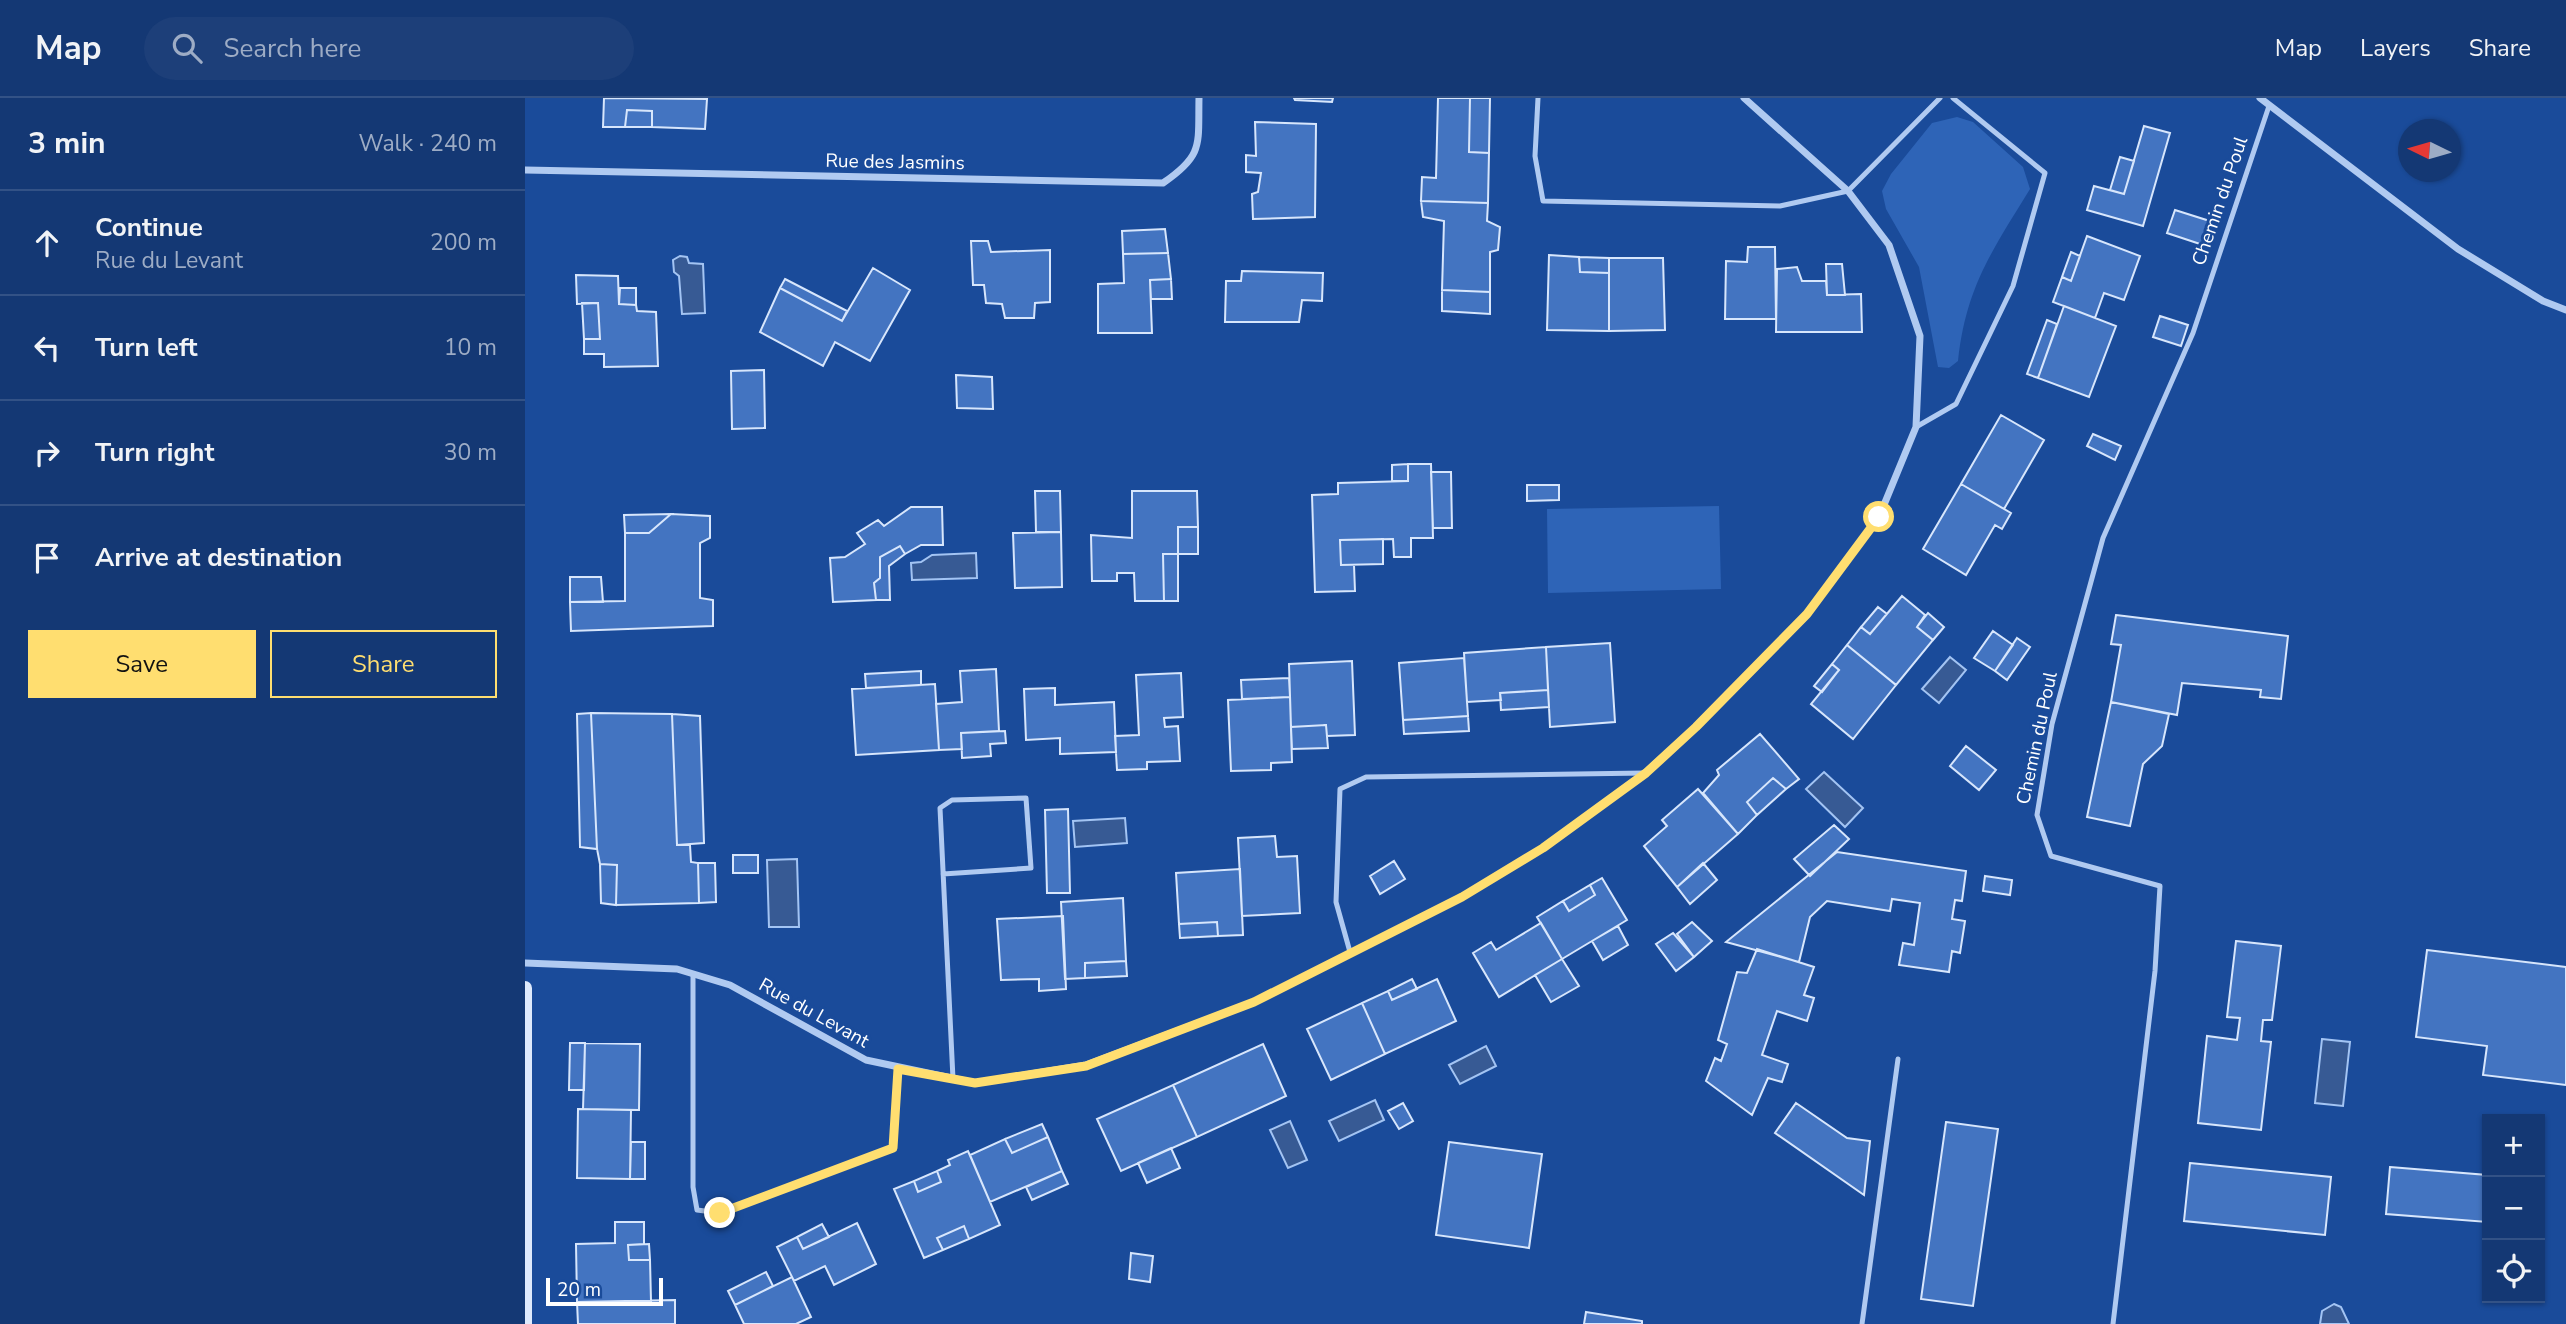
<!DOCTYPE html>
<html lang="en">
<head>
<meta charset="utf-8">
<style>
  :root { --surface:#143874; --page:#1d3f79; --text:#f1f3f6; --muted:#9dacc5; --line:#335286; --accent:#ffde70 }
  body { margin:0; font-family:"Nunito Sans",sans-serif; background:var(--page); color:var(--text) }
  .controls { position:absolute; right:21px; bottom:21px; display:grid; overflow:hidden; border-radius:0px; box-shadow:0 2px 5px #0004 }
  .controls button { width:63px; height:63px; display:grid; place-items:center; padding:0; border:0; border-bottom:2px solid var(--line); background:var(--surface); color:var(--text); font:35px sans-serif }
  .compass { position:absolute; left:1873px; top:21px; width:63px; height:63px; border-radius:50%; background:var(--surface); box-shadow:0 2px 5px #0004; rotate:275deg }
  .scale { position:absolute; left:21px; bottom:18px; width:117px; box-sizing:border-box; padding-left:7px; border:4px solid #fff; border-top:0; font-size:19px; line-height:24px; white-space:nowrap; color:#fff; -webkit-text-stroke:5px #1a4b9a; paint-order:stroke }
  .stop { position:absolute; width:21px; height:21px; margin:-16px; border:5px solid #ffde70; border-radius:50%; background:#fff }
  .stop.end { background:#ffde70; border-color:#fff; box-shadow:0 2px 7px #0008 }
  .list { margin:0; padding:0; list-style:none }
  h2 { display:flex; justify-content:space-between; align-items:center; height:91px; margin:0; padding:0 28px; font-size:30px }
  h2 small { font-size:23px; font-weight:400; color:var(--muted) }
  .list li { display:grid; grid-template-columns:46px 1fr auto; gap:21px; align-items:center; box-sizing:border-box; height:105px; padding:0 28px; border-top:2px solid var(--line) }
  .list b { display:block; font-size:26px; white-space:nowrap }
  .list p { margin:0; font-size:23px; white-space:nowrap; color:var(--muted) }
  .list em { font-size:23px; font-style:normal; color:var(--muted) }
  .actions { display:flex; gap:14px; padding:21px 28px }
  .actions a { flex:1; padding:16px 0; border:2px solid var(--accent); border-radius:0px; text-align:center; font-size:24px; color:var(--accent) }
  .actions .main { background:var(--accent); color:#111 }
  .icon { flex:none; width:38px; height:38px; fill:none; stroke:currentColor; stroke-width:2; stroke-linecap:round; stroke-linejoin:round }
  .map { position:relative; flex:none; width:2041px; height:1226px; overflow:hidden }
  header { display:flex; align-items:center; gap:42px; box-sizing:border-box; height:98px; padding:0 35px; background:var(--surface); border-bottom:2px solid var(--line) }
  header strong { font-size:33px }
  nav { display:flex; gap:38px; margin-inline-start:auto; font-size:24px }
  .search { width:490px; height:63px; background:var(--page); display:flex; align-items:center; gap:18px; box-sizing:border-box; padding:0 24px; border-radius:38px; color:var(--muted); font-size:26px }
  main { display:flex }
  aside { flex:1; background:var(--surface) }
  .map>svg:first-child { display:block }
  .green { fill:#2e64b7 }
  .water { fill:#375a94; stroke:#a3c4f3; stroke-width:2 }
  .building { fill:#4374c1; stroke:#d7e6fc; stroke-width:2 }
  .lines { fill:none; stroke-linecap:round; stroke-linejoin:round }
  .lane { stroke:#b0caf1; stroke-width:5 }
  .street { stroke:#b0caf1; stroke-width:7 }
  .secondary { stroke:#dee9fc; stroke-width:14 }
  .route { stroke:#ffde70; stroke-width:9 }
  .labels { text-anchor:middle; dominant-baseline:central; stroke-width:6; stroke-linejoin:round; paint-order:stroke }
  .street-label { font-size:19px; fill:#fff; stroke:#1a4b9a }
</style>
</head>
<body>
<header>
<strong>Map</strong>
<div class="search"><svg class="icon" aria-label="search" viewBox="0 0 24 24"><circle cx="10" cy="10" r="6"/><path d="M15 15l6 6"/></svg>Search here</div>
<nav><a>Map</a><a>Layers</a><a>Share</a></nav>
</header>
<main>
<aside>
<h2>3 min<small>Walk · 240 m</small></h2>
<ul class="list">
<li><svg class="icon" aria-label="ahead" viewBox="0 0 24 24"><path d="M12 20V5M6 11l6-6 6 6"/></svg><div><b>Continue</b><p>Rue du Levant</p></div><em>200 m</em></li>
<li><svg class="icon" aria-label="left" viewBox="0 0 24 24"><path d="M17 20v-9H6M10 6l-5 5 5 5"/></svg><div><b>Turn left</b></div><em>10 m</em></li>
<li><svg class="icon" aria-label="right" viewBox="0 0 24 24"><path d="M7 20v-9h11M14 6l5 5-5 5"/></svg><div><b>Turn right</b></div><em>30 m</em></li>
<li><svg class="icon" aria-label="arrive" viewBox="0 0 24 24"><path d="M6 21V4h12l-3 4 3 4H6"/></svg><div><b>Arrive at destination</b></div></li>
</ul>
<div class="actions"><a class="main">Save</a><a>Share</a></div>
</aside>
<div class="map">
<svg width="2041" height="1226" viewBox="0 0 2041 1226">
  <rect width="100%" height="100%" fill="#1a4b9a"/>
  <!-- green -->
  <path class="green" d="M 1432,19 L 1448,24 L 1498,69 L 1505,91 C 1467,153 1441,189 1433,263 L 1424,270 L 1413,269 L 1394,169 L 1361,111 L 1357,93 L 1366,76 L 1407,25 Z
    M 1194,408 L 1196,491 L 1023,495 L 1022,411 Z"/>
  <!-- water -->
  <path class="water" d="M 155,158 L 162,159 L 164,165 L 178,166 L 180,215 L 157,216 L 154,178 L 149,174 L 148,162 Z
    M 451,455 L 452,480 L 387,482 L 386,465 L 396,464 L 407,457 Z
    M 1425,559 L 1441,572 L 1414,605 L 1397,591 Z
    M 1299,674 L 1338,710 L 1320,729 L 1281,691 Z
    M 600,720 L 602,745 L 550,749 L 548,723 Z
    M 272,761 L 274,829 L 244,829 L 242,762 Z
    M 1797,941 L 1825,944 L 1818,1008 L 1790,1005 Z
    M 961,948 L 971,968 L 935,986 L 924,967 Z
    M 850,1002 L 859,1022 L 814,1043 L 804,1023 Z
    M 765,1023 L 782,1062 L 763,1070 L 745,1032 Z
    M 1809,1206 L 1816,1209 L 1824,1226 L 1795,1226 L 1797,1213 Z"/>
  <!-- building -->
  <path class="building" d="M 79,0 L 182,1 L 180,31 L 127,29 L 127,13 L 102,12 L 100,29 L 78,29 Z
    M 769,0 L 808,0 L 807,4 L 770,2 Z
    M 913,0 L 945,0 L 944,54 L 964,55 L 963,105 L 896,103 L 897,79 L 911,80 Z
    M 945,0 L 965,0 L 964,55 L 944,54 Z
    M 102,12 L 127,13 L 127,29 L 100,29 Z
    M 730,24 L 791,26 L 790,119 L 728,121 L 727,96 L 733,94 L 736,75 L 721,74 L 721,57 L 731,58 Z
    M 1619,28 L 1645,35 L 1618,128 L 1562,112 L 1569,88 L 1599,96 Z
    M 1595,59 L 1609,63 L 1599,96 L 1585,92 Z
    M 896,103 L 963,105 L 962,123 L 975,129 L 973,152 L 965,154 L 965,194 L 917,192 L 919,123 L 898,119 Z
    M 1650,112 L 1691,125 L 1684,149 L 1642,135 Z
    M 640,131 L 643,155 L 598,156 L 597,133 Z
    M 1562,138 L 1615,158 L 1599,202 L 1579,195 L 1570,220 L 1528,204 L 1537,179 L 1546,183 Z
    M 446,143 L 463,143 L 466,154 L 525,152 L 525,204 L 510,205 L 509,220 L 480,220 L 477,206 L 461,205 L 459,187 L 448,187 Z
    M 1223,149 L 1250,149 L 1251,221 L 1200,221 L 1201,163 L 1222,164 Z
    M 1546,154 L 1555,158 L 1546,183 L 1537,179 Z
    M 643,155 L 646,181 L 625,182 L 627,235 L 573,235 L 573,186 L 599,185 L 598,156 Z
    M 1024,157 L 1054,159 L 1055,174 L 1084,175 L 1084,233 L 1022,232 Z
    M 1054,159 L 1084,160 L 1084,175 L 1055,174 Z
    M 1084,160 L 1138,160 L 1140,232 L 1084,233 Z
    M 1301,166 L 1317,166 L 1320,197 L 1302,197 Z
    M 1272,169 L 1277,183 L 1301,183 L 1302,197 L 1336,196 L 1337,234 L 1251,234 L 1252,171 Z
    M 348,170 L 385,192 L 345,263 L 310,244 L 298,268 L 235,234 L 255,190 L 317,223 Z
    M 717,173 L 798,175 L 797,203 L 777,202 L 774,224 L 700,224 L 701,183 L 716,183 Z
    M 51,177 L 93,178 L 94,206 L 111,207 L 112,213 L 131,214 L 133,268 L 79,269 L 79,256 L 59,256 L 59,241 L 75,241 L 73,205 L 52,206 Z
    M 260,181 L 322,213 L 317,223 L 255,190 Z
    M 646,181 L 647,201 L 626,201 L 625,182 Z
    M 95,190 L 111,190 L 111,207 L 94,206 Z
    M 917,192 L 965,194 L 965,216 L 917,213 Z
    M 57,205 L 73,205 L 75,241 L 59,241 Z
    M 1539,208 L 1591,228 L 1564,299 L 1513,280 Z
    M 1635,218 L 1663,227 L 1656,248 L 1628,239 Z
    M 1522,222 L 1532,226 L 1513,280 L 1502,276 Z
    M 239,272 L 240,330 L 207,331 L 206,273 Z
    M 431,277 L 467,279 L 468,311 L 432,310 Z
    M 1476,317 L 1519,342 L 1479,411 L 1436,386 Z
    M 1568,336 L 1596,348 L 1590,362 L 1562,348 Z
    M 883,366 L 883,383 L 867,383 L 867,367 Z
    M 883,366 L 906,366 L 908,440 L 886,440 L 886,459 L 869,459 L 868,441 L 815,442 L 816,467 L 829,467 L 830,493 L 790,494 L 787,397 L 813,396 L 813,385 L 883,383 Z
    M 906,374 L 926,374 L 927,430 L 908,430 Z
    M 1436,386 L 1486,415 L 1477,431 L 1470,427 L 1441,477 L 1398,451 Z
    M 1002,387 L 1034,387 L 1034,402 L 1002,403 Z
    M 510,393 L 535,393 L 536,434 L 511,434 Z
    M 607,393 L 672,393 L 673,429 L 653,429 L 653,456 L 638,456 L 639,503 L 610,503 L 609,475 L 592,475 L 592,483 L 567,483 L 566,437 L 607,440 Z
    M 386,409 L 417,409 L 418,447 L 396,447 L 380,456 L 375,448 L 355,459 L 355,480 L 349,485 L 351,502 L 308,504 L 305,460 L 320,459 L 340,446 L 332,435 L 353,422 L 359,428 Z
    M 146,416 L 185,418 L 185,440 L 175,445 L 175,500 L 188,502 L 188,528 L 46,533 L 45,504 L 100,503 L 100,435 L 124,435 Z
    M 146,416 L 124,435 L 100,435 L 99,417 Z
    M 653,429 L 673,429 L 673,456 L 653,456 Z
    M 536,434 L 537,489 L 490,490 L 488,435 Z
    M 858,441 L 858,466 L 816,467 L 815,442 Z
    M 375,448 L 380,456 L 364,468 L 365,502 L 351,502 L 349,485 L 355,480 L 355,459 Z
    M 638,456 L 653,456 L 653,503 L 639,503 Z
    M 45,479 L 76,479 L 78,504 L 45,504 Z
    M 1377,498 L 1400,517 L 1392,529 L 1408,542 L 1371,587 L 1322,547 L 1336,529 L 1345,536 Z
    M 1353,509 L 1362,516 L 1345,536 L 1336,529 Z
    M 1403,515 L 1419,529 L 1408,542 L 1392,529 Z
    M 1591,517 L 1763,538 L 1756,601 L 1735,599 L 1736,592 L 1657,585 L 1652,617 L 1586,604 L 1596,547 L 1586,546 Z
    M 1468,533 L 1488,547 L 1470,573 L 1449,560 Z
    M 1492,540 L 1505,549 L 1482,582 L 1470,573 Z
    M 1085,545 L 1090,624 L 1025,629 L 1021,549 Z
    M 1322,547 L 1371,587 L 1328,641 L 1286,606 L 1314,572 L 1307,566 Z
    M 1021,549 L 1023,592 L 975,595 L 976,602 L 942,604 L 939,555 Z
    M 939,560 L 943,618 L 878,622 L 874,565 Z
    M 827,563 L 830,637 L 802,638 L 801,627 L 766,629 L 764,566 Z
    M 1307,566 L 1314,572 L 1297,594 L 1289,588 Z
    M 471,571 L 474,633 L 436,635 L 437,651 L 414,652 L 411,606 L 437,604 L 435,573 Z
    M 396,573 L 396,587 L 341,590 L 340,576 Z
    M 656,575 L 658,619 L 639,620 L 640,629 L 653,628 L 655,663 L 622,664 L 622,671 L 592,672 L 590,638 L 614,637 L 611,577 Z
    M 764,580 L 765,599 L 717,601 L 716,582 Z
    M 410,586 L 414,652 L 331,657 L 327,591 Z
    M 530,590 L 530,607 L 589,604 L 591,654 L 535,656 L 535,640 L 501,642 L 499,591 Z
    M 1023,592 L 1024,609 L 976,612 L 975,595 Z
    M 765,599 L 767,664 L 746,665 L 746,672 L 706,673 L 703,602 Z
    M 1586,604 L 1644,616 L 1637,648 L 1618,666 L 1605,728 L 1562,719 Z
    M 66,615 L 147,616 L 152,747 L 165,747 L 166,764 L 173,765 L 174,805 L 91,807 L 92,767 L 75,766 L 72,751 Z
    M 66,615 L 72,751 L 55,749 L 52,616 Z
    M 147,616 L 175,618 L 179,745 L 152,747 Z
    M 943,618 L 944,633 L 879,636 L 878,622 Z
    M 801,627 L 803,650 L 767,651 L 766,629 Z
    M 480,633 L 481,645 L 465,646 L 466,658 L 437,660 L 436,635 Z
    M 1235,636 L 1274,681 L 1261,691 L 1248,680 L 1222,704 L 1232,717 L 1213,736 L 1178,695 L 1194,677 L 1192,672 Z
    M 1441,648 L 1471,672 L 1454,692 L 1425,668 Z
    M 1248,680 L 1261,691 L 1232,717 L 1222,704 Z
    M 1173,691 L 1213,736 L 1152,789 L 1119,748 L 1142,728 L 1137,722 Z
    M 543,711 L 545,795 L 522,795 L 520,712 Z
    M 1309,727 L 1324,741 L 1285,778 L 1269,761 Z
    M 750,738 L 752,759 L 772,758 L 775,815 L 717,818 L 713,740 Z
    M 1312,754 L 1441,773 L 1437,803 L 1430,802 L 1427,821 L 1440,823 L 1435,855 L 1427,853 L 1424,874 L 1374,867 L 1378,845 L 1389,847 L 1395,805 L 1367,801 L 1365,813 L 1302,803 L 1285,819 L 1274,864 L 1201,844 Z
    M 208,757 L 233,757 L 233,775 L 208,775 Z
    M 869,763 L 880,781 L 855,796 L 845,778 Z
    M 173,765 L 190,765 L 191,804 L 174,805 Z
    M 1178,765 L 1192,782 L 1165,806 L 1152,789 Z
    M 75,766 L 92,767 L 91,807 L 76,805 Z
    M 715,771 L 718,837 L 693,838 L 692,824 L 654,826 L 651,775 Z
    M 1460,778 L 1487,782 L 1485,797 L 1458,793 Z
    M 1077,780 L 1102,822 L 1037,861 L 1012,819 L 1038,803 L 1044,813 L 1070,797 L 1065,787 Z
    M 1065,787 L 1070,797 L 1044,813 L 1038,803 Z
    M 598,800 L 601,863 L 560,865 L 560,880 L 540,881 L 536,804 Z
    M 538,818 L 541,891 L 514,893 L 514,881 L 476,882 L 472,821 Z
    M 692,824 L 693,838 L 655,840 L 654,826 Z
    M 1167,824 L 1187,843 L 1169,859 L 1152,836 Z
    M 1016,825 L 1037,861 L 974,899 L 948,855 L 966,844 L 971,852 Z
    M 1093,828 L 1103,847 L 1078,862 L 1067,843 Z
    M 1148,835 L 1169,859 L 1151,873 L 1131,846 Z
    M 1711,843 L 1756,848 L 1747,922 L 1738,922 L 1736,943 L 1746,944 L 1736,1032 L 1673,1025 L 1682,938 L 1712,942 L 1715,920 L 1702,919 Z
    M 1232,851 L 1289,869 L 1279,897 L 1289,900 L 1282,923 L 1252,913 L 1237,957 L 1263,966 L 1257,984 L 1243,980 L 1227,1017 L 1181,983 L 1190,960 L 1196,963 L 1202,946 L 1193,942 L 1212,874 L 1222,875 Z
    M 1902,852 L 2041,869 L 2041,987 L 1958,977 L 1962,948 L 1891,939 Z
    M 1037,861 L 1054,888 L 1026,904 L 1010,877 Z
    M 601,863 L 602,878 L 560,880 L 560,865 Z
    M 887,881 L 892,891 L 867,902 L 863,893 Z
    M 912,881 L 931,923 L 860,956 L 837,905 L 863,893 L 867,902 Z
    M 837,905 L 860,956 L 806,982 L 782,931 Z
    M 45,945 L 60,945 L 59,992 L 44,992 Z
    M 60,945 L 115,946 L 114,1012 L 58,1011 Z
    M 738,946 L 761,998 L 672,1039 L 648,987 Z
    M 648,987 L 672,1039 L 596,1073 L 572,1021 Z
    M 878,1005 L 888,1023 L 874,1031 L 863,1013 Z
    M 1271,1005 L 1322,1040 L 1345,1043 L 1339,1097 L 1250,1035 Z
    M 53,1011 L 106,1012 L 105,1081 L 52,1080 Z
    M 1421,1024 L 1473,1031 L 1448,1208 L 1396,1201 Z
    M 517,1026 L 523,1039 L 487,1055 L 480,1041 Z
    M 523,1039 L 537,1073 L 465,1104 L 445,1057 L 480,1041 L 487,1055 Z
    M 106,1044 L 120,1044 L 120,1081 L 105,1081 Z
    M 924,1044 L 1017,1056 L 1004,1150 L 911,1137 Z
    M 646,1050 L 655,1070 L 622,1085 L 613,1065 Z
    M 443,1053 L 475,1127 L 444,1141 L 439,1128 L 412,1140 L 418,1152 L 399,1160 L 369,1091 L 389,1083 L 393,1094 L 416,1084 L 412,1073 L 425,1067 L 423,1062 Z
    M 1665,1065 L 1806,1079 L 1800,1137 L 1659,1123 Z
    M 1865,1069 L 1962,1077 L 1962,1124 L 1861,1116 Z
    M 412,1073 L 416,1084 L 393,1094 L 389,1083 Z
    M 537,1073 L 543,1086 L 507,1102 L 501,1089 Z
    M 90,1124 L 119,1124 L 119,1146 L 103,1147 L 104,1162 L 125,1162 L 126,1203 L 52,1204 L 51,1146 L 90,1145 Z
    M 332,1125 L 351,1166 L 309,1187 L 300,1168 L 269,1183 L 252,1149 L 272,1139 L 278,1151 Z
    M 297,1126 L 304,1139 L 278,1151 L 272,1139 Z
    M 439,1128 L 444,1141 L 418,1152 L 412,1140 Z
    M 124,1146 L 125,1162 L 104,1162 L 103,1147 Z
    M 606,1155 L 628,1158 L 625,1184 L 604,1181 Z
    M 241,1174 L 248,1188 L 210,1207 L 203,1193 Z
    M 267,1179 L 286,1219 L 271,1226 L 219,1226 L 210,1207 Z
    M 150,1202 L 150,1226 L 53,1226 L 52,1204 Z
    M 1061,1214 L 1117,1223 L 1117,1226 L 1059,1226 Z"/>
  <g class="lines">
    <!-- lane -->
    <path class="lane" d="M 1013,0 L 1010,58 L 1018,103 L 1255,108 L 1323,93 L 1415,0
      M 1391,329 L 1431,306 L 1488,188 L 1520,75 L 1428,0
      M 418,776 L 506,770 L 501,700 L 427,702 L 415,710 L 428,981
      M 825,854 L 811,804 L 815,691 L 841,679 L 1120,675
      M 168,878 L 168,1089 L 172,1112 L 195,1115 L 368,1050 L 373,971
      M 1337,1226 L 1373,961
      M 1588,1226 L 1630,873 L 1635,788 L 1526,758 L 1512,717 L 1527,626 L 1578,440 L 1668,235 L 1744,8"/>
    <!-- street -->
    <path class="street" d="M 1735,0 L 1933,151 L 2018,203 L 2041,212
      M 0,72 L 638,85 C 679,57 673,47 674,0
      M 0,865 L 152,871 L 205,887 L 341,962 L 450,985 L 561,967 L 729,904 L 937,799 L 1018,750 L 1120,675 L 1171,629 L 1282,516 L 1354,419 L 1391,329 L 1395,238 L 1364,147 L 1323,93 L 1219,0"/>
    <!-- secondary -->
    <path class="secondary" d="M 0,890 L 0,1226"/>
  </g>
  <g class="lines">
    <!-- route -->
    <path class="route" d="M 195,1115 L 368,1050 L 373,971 L 450,985 L 561,968 L 729,904 L 937,799 L 1018,750 L 1121,675 L 1171,629 L 1282,516 L 1354,419"/>
  </g>
  <g class="labels">
    <!-- street labels -->
    <g class="street-label">
      <text transform="translate(370 64) rotate(1)">Rue des Jasmins</text>
      <text transform="translate(1695 103) rotate(-71)">Chemin du Poul</text>
      <text transform="translate(1512 640) rotate(-78)">Chemin du Poul</text>
      <text transform="translate(289 915) rotate(29)">Rue du Levant</text>
    </g>
  </g>
</svg>
<div class="controls">
<button>+</button>
<button>−</button>
<button><svg class="icon" aria-label="locate" viewBox="0 0 24 24"><circle cx="12" cy="12" r="6"/><path d="M12 2v4M12 18v4M2 12h4M18 12h4"/></svg></button>
</div>
<svg class="compass" viewBox="-18 -18 36 36"><path d="M0-13l5 13h-10z" fill="#e53935"/><path d="M0 13l5-13h-10z" fill="#9dacc5"/></svg>
<div class="scale">20 m</div>
<div class="stop" style="left:1354px;top:419px"></div>
<div class="stop end" style="left:195px;top:1115px"></div>
</div>
</main>
</body>
</html>
